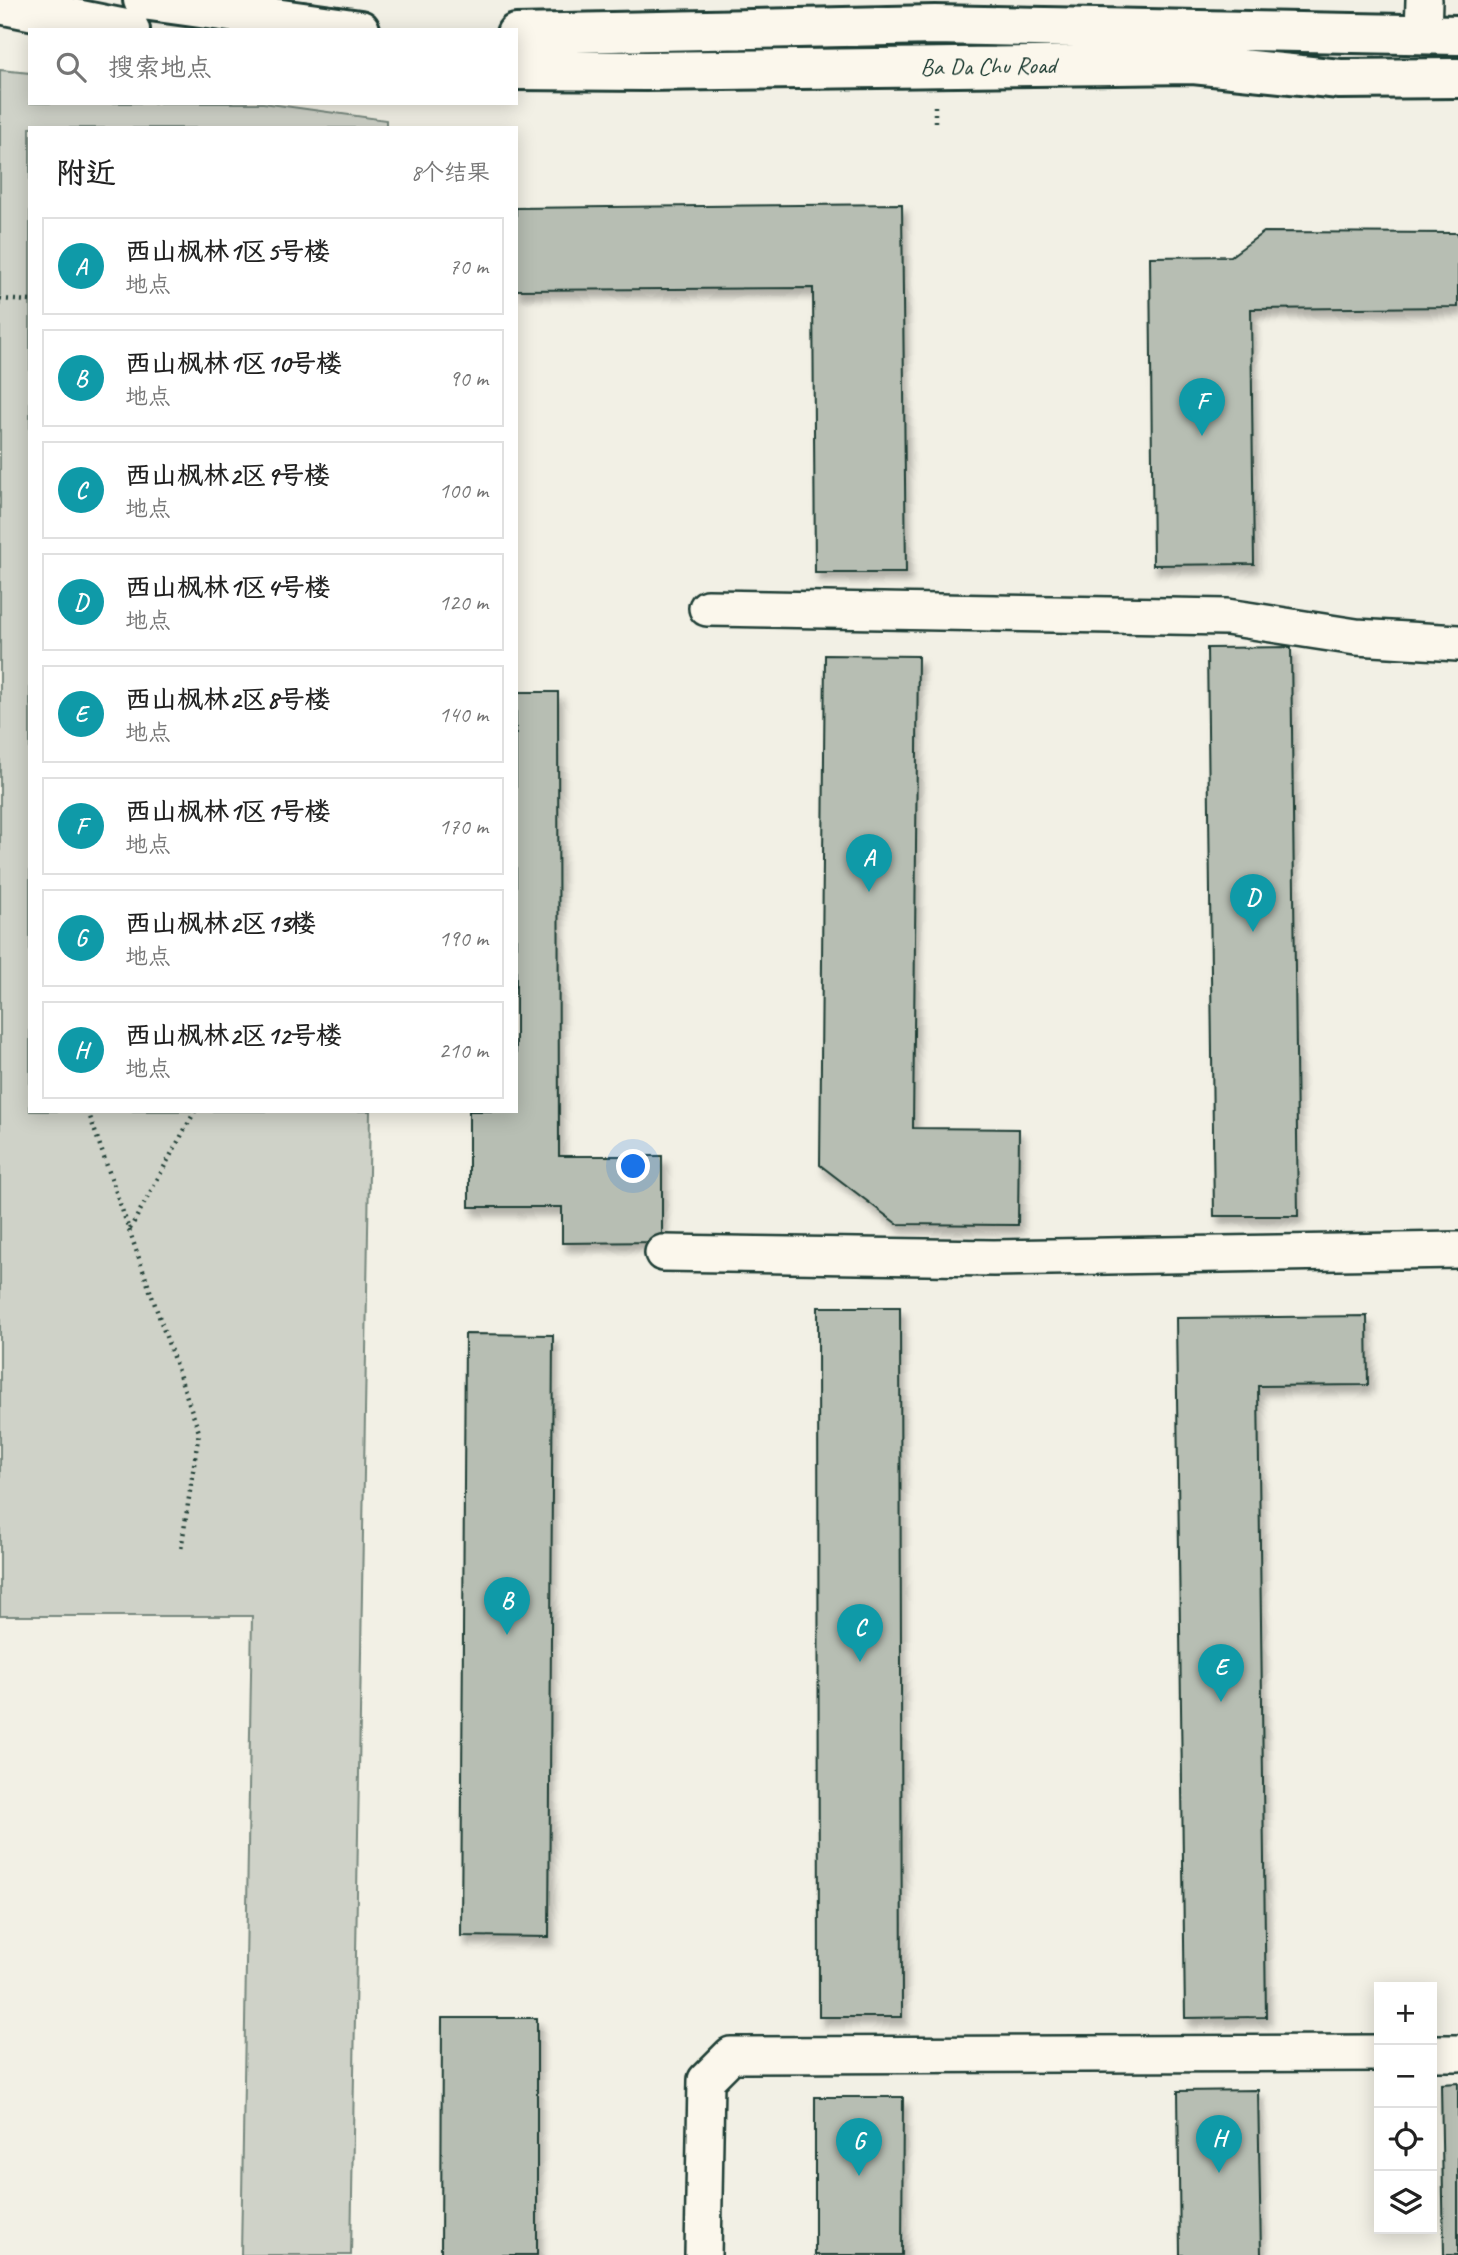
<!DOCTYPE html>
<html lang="zh">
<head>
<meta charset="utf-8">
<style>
  :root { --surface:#fff; --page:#f6f6f6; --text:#222; --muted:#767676; --line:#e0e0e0; --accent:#111827 }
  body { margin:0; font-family:Caveat,"LXGW WenKai TC",sans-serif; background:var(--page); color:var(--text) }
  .controls { position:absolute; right:21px; bottom:21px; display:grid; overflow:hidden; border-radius:0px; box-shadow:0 4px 18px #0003 }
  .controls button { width:63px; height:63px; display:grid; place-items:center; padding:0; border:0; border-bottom:2px solid var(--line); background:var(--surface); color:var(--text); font:35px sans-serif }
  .you { position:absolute; left:634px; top:1167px; width:24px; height:24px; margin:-18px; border:5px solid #fff; border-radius:50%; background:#1a73e8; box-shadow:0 0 0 10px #1a73e833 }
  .badge { display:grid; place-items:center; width:46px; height:46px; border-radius:50%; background:var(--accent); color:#fff; font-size:23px; font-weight:700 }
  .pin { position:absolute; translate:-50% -58px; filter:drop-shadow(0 2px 4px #0008) }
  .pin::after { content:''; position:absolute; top:37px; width:24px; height:21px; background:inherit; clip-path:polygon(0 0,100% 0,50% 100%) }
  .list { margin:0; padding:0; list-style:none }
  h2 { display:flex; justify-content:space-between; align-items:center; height:91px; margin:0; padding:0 28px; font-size:30px }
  h2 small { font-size:23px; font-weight:400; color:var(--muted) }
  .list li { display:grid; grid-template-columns:46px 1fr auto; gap:21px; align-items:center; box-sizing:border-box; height:98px; margin:0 14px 14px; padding:0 14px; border:2px solid var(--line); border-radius:0px }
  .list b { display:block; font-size:26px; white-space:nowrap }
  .list p { margin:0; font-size:23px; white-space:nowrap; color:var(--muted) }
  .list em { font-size:23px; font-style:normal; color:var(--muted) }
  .icon { flex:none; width:38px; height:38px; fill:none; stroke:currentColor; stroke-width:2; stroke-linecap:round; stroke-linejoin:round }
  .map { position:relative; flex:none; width:1458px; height:2255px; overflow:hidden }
  .search { position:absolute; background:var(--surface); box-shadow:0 4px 18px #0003; left:28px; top:28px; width:490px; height:77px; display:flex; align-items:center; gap:18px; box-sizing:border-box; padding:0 24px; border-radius:0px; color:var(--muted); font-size:26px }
  .panel { position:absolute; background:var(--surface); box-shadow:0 4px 18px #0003; left:28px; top:126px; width:490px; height:987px; border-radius:0px }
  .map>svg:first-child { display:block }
  .green { fill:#cfd2c8; stroke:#77887e; stroke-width:2 }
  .building { fill:#b7beb3; stroke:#1f3d34; stroke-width:2; filter:url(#shadow) }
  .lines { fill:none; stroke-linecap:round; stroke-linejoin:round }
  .street-casing { stroke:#1f3d34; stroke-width:40 }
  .secondary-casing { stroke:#1f3d34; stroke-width:44 }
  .path { stroke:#1f3d34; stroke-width:4.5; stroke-dasharray:2 5; stroke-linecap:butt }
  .street { stroke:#fbf7ec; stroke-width:35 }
  .secondary { stroke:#fbf7ec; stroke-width:38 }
  .labels { text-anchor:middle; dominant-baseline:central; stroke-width:7; stroke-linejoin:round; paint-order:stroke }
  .street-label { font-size:24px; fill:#1f3d34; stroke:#fbf7ec }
</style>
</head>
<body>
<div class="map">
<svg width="1458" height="2255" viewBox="0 0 1458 2255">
  <defs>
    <filter id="shadow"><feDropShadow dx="4.5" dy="8" stdDeviation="3.5" flood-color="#0004"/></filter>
  </defs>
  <rect width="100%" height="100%" fill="#f2f0e5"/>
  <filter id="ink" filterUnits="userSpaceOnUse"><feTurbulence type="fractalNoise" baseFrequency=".0143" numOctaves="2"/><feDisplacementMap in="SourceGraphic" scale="14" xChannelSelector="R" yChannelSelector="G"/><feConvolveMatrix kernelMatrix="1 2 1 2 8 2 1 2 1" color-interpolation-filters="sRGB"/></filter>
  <g filter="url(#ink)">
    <!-- green -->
    <path class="green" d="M 0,70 L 30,73 L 30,103 L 263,103 L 386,120 L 386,128 L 30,128 L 30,1111 L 370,1111 L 351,2255 L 241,2255 L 252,1616 L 0,1616 Z"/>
    <!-- building -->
    <path class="building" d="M 902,204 L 906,573 L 815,573 L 813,288 L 516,290 L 516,208 Z
      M 1264,232 L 1458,233 L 1458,307 L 1251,309 L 1254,564 L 1153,565 L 1150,257 L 1231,256 Z
      M 1291,647 L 1298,1216 L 1214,1216 L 1207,648 Z
      M 825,655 L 918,656 L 913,1128 L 1019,1129 L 1018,1225 L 897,1224 L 820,1165 Z
      M 516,692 L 558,692 L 559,1156 L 662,1156 L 662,1242 L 562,1243 L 562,1207 L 469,1207 L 469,1111 L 516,1111 Z
      M 818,1307 L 900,1307 L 902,2017 L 819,2017 Z
      M 1367,1316 L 1368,1385 L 1258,1386 L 1266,2017 L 1185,2018 L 1176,1318 Z
      M 465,1334 L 553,1335 L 549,1937 L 461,1936 Z
      M 442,2018 L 537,2018 L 537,2255 L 441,2255 Z
      M 1458,2083 L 1458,2255 L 1444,2255 L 1441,2084 Z
      M 1258,2090 L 1261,2255 L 1180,2255 L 1178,2091 Z
      M 815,2097 L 903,2097 L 902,2255 L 815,2255 Z"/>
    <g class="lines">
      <defs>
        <path id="street" d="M 1423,35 L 1424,0
          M 707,608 L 1227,617 L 1356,637 L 1458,643
          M 663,1253 L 993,1258 L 1458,1250
          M 1432,2053 L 1458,2053
          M 703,2255 L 706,2080 L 731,2055 L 1379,2053"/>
        <path id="secondary" d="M 143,0 L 360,30
          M 0,4 L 130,30
          M 516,34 L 935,25 L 1458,35
          M 516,70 L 646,71 L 1193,64 L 1340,79 L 1458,78"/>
      </defs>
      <!-- street casing -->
      <use href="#street" class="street-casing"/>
      <!-- secondary casing -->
      <use href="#secondary" class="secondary-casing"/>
      <!-- path -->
      <path class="path" d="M 935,122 L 935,102
        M 0,299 L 30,301
        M 88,1111 L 199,1432 L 181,1550
        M 130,1229 L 195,1111"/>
      <!-- street -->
      <use href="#street" class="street"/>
      <!-- secondary -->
      <use href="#secondary" class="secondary"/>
    </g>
  </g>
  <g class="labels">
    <!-- street labels -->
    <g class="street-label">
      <text transform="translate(988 66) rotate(-1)">Ba Da Chu Road</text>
    </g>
  </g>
</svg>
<div class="controls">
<button>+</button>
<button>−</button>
<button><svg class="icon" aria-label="locate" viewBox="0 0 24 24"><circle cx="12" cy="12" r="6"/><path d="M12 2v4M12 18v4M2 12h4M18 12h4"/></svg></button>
<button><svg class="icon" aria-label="layers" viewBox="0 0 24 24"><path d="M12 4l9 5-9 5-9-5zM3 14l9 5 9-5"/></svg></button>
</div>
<div class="you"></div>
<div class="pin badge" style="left:869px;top:892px;background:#0f9aa8">A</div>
<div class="pin badge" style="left:507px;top:1635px;background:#0f9aa8">B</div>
<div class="pin badge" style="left:860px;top:1662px;background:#0f9aa8">C</div>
<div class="pin badge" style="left:1253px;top:932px;background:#0f9aa8">D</div>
<div class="pin badge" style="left:1221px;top:1702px;background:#0f9aa8">E</div>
<div class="pin badge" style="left:1202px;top:436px;background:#0f9aa8">F</div>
<div class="pin badge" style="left:859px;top:2176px;background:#0f9aa8">G</div>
<div class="pin badge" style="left:1219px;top:2173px;background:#0f9aa8">H</div>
<div class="search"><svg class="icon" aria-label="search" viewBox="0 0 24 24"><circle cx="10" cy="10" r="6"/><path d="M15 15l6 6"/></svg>搜索地点</div>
<section class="panel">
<h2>附近<small>8个结果</small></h2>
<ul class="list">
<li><span class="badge" style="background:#0f9aa8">A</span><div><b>西山枫林1区5号楼</b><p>地点</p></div><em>70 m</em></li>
<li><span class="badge" style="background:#0f9aa8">B</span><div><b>西山枫林1区10号楼</b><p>地点</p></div><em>90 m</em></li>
<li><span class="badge" style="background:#0f9aa8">C</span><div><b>西山枫林2区9号楼</b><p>地点</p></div><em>100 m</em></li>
<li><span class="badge" style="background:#0f9aa8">D</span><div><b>西山枫林1区4号楼</b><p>地点</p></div><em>120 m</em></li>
<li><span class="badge" style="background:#0f9aa8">E</span><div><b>西山枫林2区8号楼</b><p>地点</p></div><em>140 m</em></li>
<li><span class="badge" style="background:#0f9aa8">F</span><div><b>西山枫林1区1号楼</b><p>地点</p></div><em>170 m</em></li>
<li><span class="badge" style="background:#0f9aa8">G</span><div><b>西山枫林2区13楼</b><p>地点</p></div><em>190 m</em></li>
<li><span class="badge" style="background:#0f9aa8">H</span><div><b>西山枫林2区12号楼</b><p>地点</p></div><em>210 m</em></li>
</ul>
</section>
</div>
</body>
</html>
